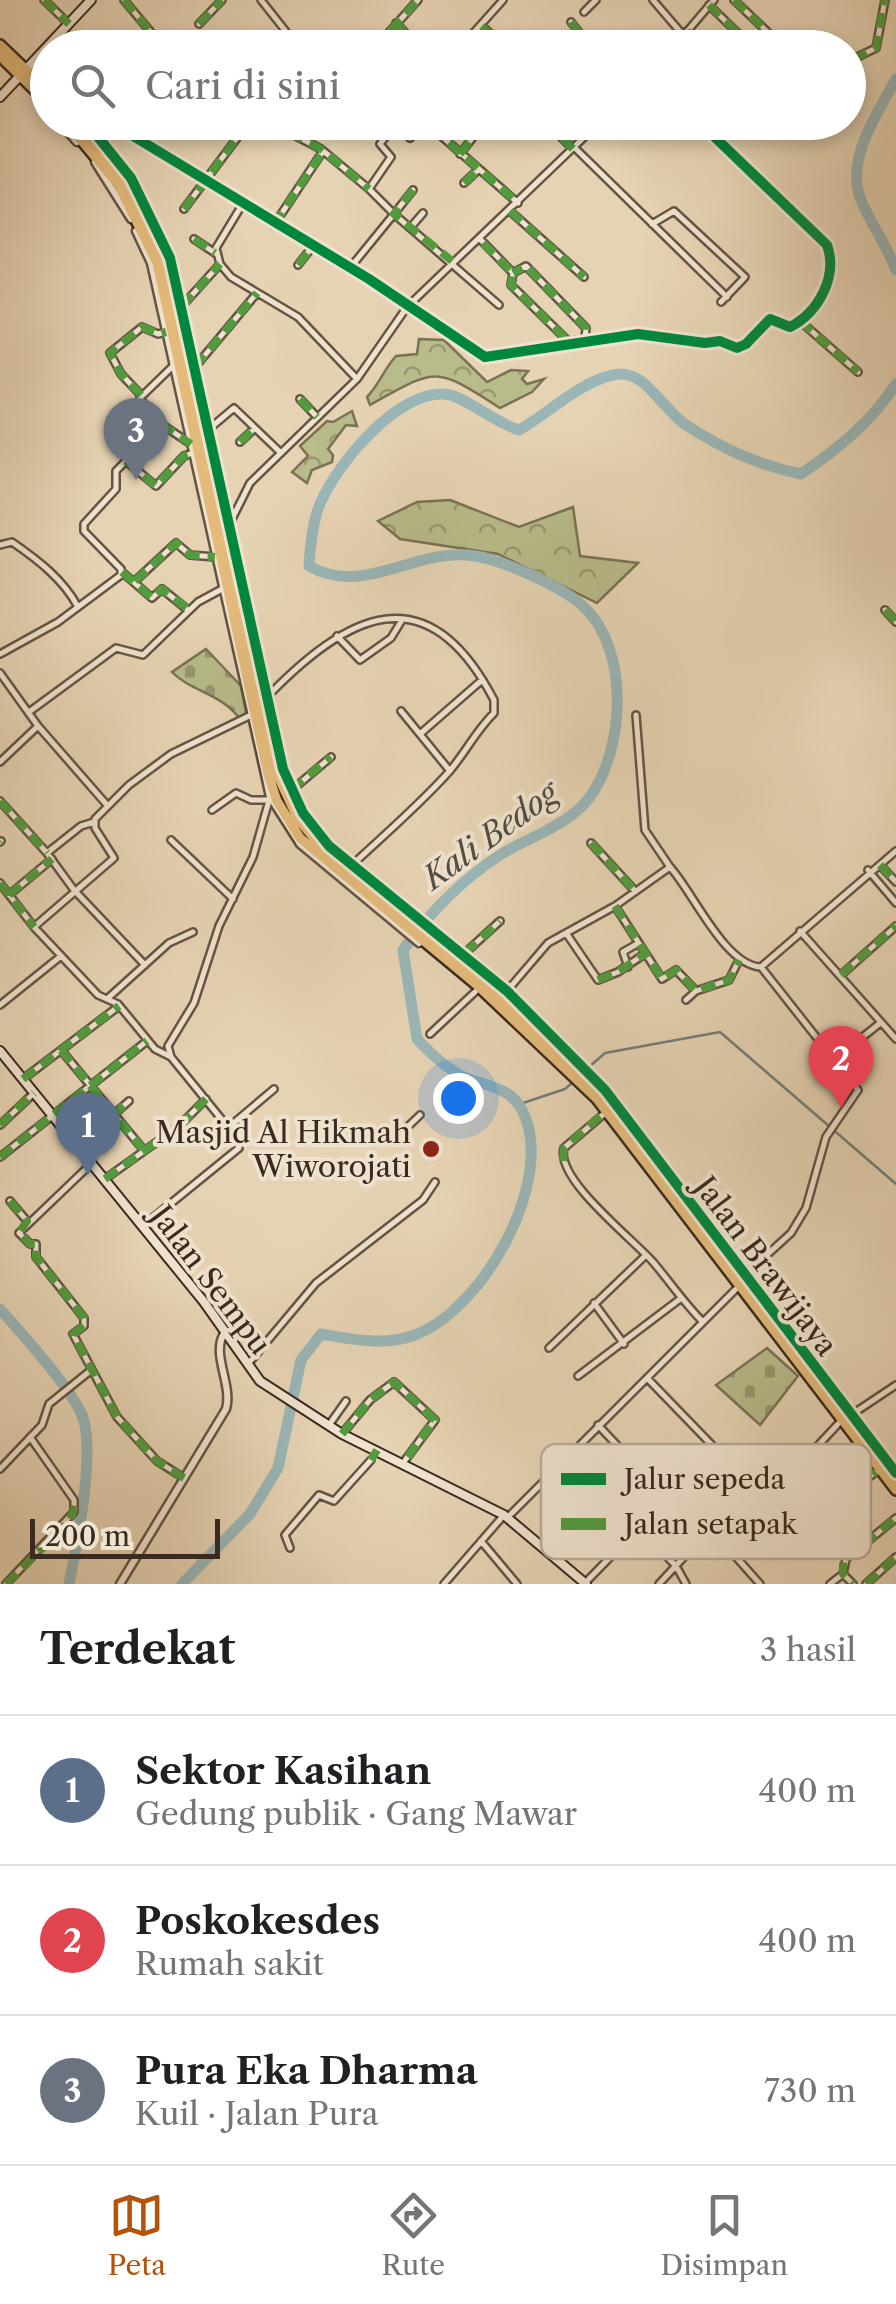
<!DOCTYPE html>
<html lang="id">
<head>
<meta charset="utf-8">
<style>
  :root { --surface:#fff; --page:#f2f2f2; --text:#202124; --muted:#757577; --line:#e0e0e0; --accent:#b45309 }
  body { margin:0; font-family:"Libre Caslon Text",serif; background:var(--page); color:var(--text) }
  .scale { position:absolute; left:30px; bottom:25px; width:190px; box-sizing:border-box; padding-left:10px; border:5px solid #3a2a1f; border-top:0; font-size:28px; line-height:35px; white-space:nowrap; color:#3a2a1f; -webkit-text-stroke:8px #efe2ce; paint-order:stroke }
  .you { position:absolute; left:458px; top:1098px; width:35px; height:35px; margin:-25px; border:8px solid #fff; border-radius:50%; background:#1a73e8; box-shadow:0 0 0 15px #1a73e833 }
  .badge { display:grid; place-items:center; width:65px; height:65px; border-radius:50%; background:var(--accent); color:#fff; font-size:32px; font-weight:700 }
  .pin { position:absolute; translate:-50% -82px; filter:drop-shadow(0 2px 5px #0008) }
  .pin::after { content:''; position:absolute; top:52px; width:35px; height:30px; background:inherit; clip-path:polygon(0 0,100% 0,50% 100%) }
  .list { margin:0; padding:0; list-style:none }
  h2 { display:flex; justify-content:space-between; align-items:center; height:130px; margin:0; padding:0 40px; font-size:42px }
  h2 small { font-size:32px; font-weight:400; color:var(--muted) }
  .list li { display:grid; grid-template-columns:65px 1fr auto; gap:30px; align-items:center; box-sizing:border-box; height:150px; padding:0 40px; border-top:2px solid var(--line) }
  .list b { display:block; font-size:38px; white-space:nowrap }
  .list p { margin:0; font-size:32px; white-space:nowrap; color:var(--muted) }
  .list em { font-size:32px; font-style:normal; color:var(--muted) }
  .icon { flex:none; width:55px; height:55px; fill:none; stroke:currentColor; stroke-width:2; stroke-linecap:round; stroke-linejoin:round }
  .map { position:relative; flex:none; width:896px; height:1584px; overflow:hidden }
  .search { position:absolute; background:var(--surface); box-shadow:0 5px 15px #0003; left:30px; right:30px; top:30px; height:110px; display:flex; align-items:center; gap:25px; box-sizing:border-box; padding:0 35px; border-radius:55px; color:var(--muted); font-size:38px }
  .sheet { height:580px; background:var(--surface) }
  nav { display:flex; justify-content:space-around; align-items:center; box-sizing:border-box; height:140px; border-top:2px solid var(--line); background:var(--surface); font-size:28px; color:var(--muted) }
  nav a { display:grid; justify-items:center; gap:5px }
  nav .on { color:var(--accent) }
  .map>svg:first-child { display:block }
  .forest { fill:url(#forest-crowns); stroke:#797254; stroke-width:2.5 }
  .cemetery { fill:url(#cemetery-stones); stroke:#797254; stroke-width:2.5 }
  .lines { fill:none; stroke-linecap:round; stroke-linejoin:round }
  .stream { stroke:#747e7a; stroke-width:2.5 }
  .river { stroke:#9ab6b7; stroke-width:11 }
  .minor-casing { stroke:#655444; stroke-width:10 }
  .tertiary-casing { stroke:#655444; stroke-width:11 }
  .secondary-casing { stroke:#3a2a1f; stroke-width:12 }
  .trunk-casing { stroke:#3a2a1f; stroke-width:14 }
  .minor { stroke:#efe2ce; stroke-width:5 }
  .tertiary { stroke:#efe2ce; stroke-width:6 }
  .secondary { stroke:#efe2ce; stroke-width:8 }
  .trunk { stroke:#e3ba7a; stroke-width:9 }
  .quiet { stroke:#529c3f; stroke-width:8; stroke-dasharray:15 8; stroke-linecap:butt }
  .cycleway-casing { stroke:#efe2ce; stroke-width:16 }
  .cycleway { stroke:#00873e; stroke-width:10 }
  .poi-dot { fill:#8f2418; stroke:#efe2ce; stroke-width:4 }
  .labels { text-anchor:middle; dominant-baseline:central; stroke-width:8; stroke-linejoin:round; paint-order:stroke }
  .poi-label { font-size:30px; fill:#3a2a1f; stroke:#efe2ce; text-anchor:end }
  .street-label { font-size:30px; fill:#3a2a1f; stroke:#efe2ce }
  .water-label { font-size:32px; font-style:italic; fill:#524d45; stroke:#efe2ce }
  .key { fill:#efe2ce; stroke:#b9ab9a; stroke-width:2.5 }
  .key-label { font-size:28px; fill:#3a2a1f }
</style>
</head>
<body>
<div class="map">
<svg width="896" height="1584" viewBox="0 0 896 1584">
  <defs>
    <pattern id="forest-crowns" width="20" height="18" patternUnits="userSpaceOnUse" patternTransform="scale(2.5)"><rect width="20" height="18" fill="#b8bb8a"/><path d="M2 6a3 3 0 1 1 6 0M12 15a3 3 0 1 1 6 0" fill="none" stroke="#979870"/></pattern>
    <pattern id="cemetery-stones" width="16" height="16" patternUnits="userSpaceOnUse" patternTransform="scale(2.5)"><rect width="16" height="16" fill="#b8bb8a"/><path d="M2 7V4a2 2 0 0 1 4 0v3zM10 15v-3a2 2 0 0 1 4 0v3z" fill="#979870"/></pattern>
  </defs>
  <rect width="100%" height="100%" fill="#e6d3b3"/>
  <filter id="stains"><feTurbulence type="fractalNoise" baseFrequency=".002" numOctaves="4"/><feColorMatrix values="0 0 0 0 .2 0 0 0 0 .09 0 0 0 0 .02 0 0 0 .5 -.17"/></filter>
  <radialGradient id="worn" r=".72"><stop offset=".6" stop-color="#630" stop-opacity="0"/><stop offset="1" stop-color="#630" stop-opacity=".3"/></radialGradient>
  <!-- forest -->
  <path class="forest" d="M 419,339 L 444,340 L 487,382 L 511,370 L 528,371 L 522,379 L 527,384 L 544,379 L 532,392 L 500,408 C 434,366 438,367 370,405 L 367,397 C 379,385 384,369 396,356 L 417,354 Z
    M 352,411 L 357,426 L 346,425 L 328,449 L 333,455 L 332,462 L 312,470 L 307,483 L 292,472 L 308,456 L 300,446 L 327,421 L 333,422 Z
    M 450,500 L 519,527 L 573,507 L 580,556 L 638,563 L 597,603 L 498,554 L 400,539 L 378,521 L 417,502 Z"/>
  <!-- cemetery -->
  <path class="cemetery" d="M 206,649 L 241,686 L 246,713 L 239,718 C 222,694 190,691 172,672 Z
    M 767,1348 L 798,1376 L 760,1425 L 716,1385 Z"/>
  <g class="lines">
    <!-- stream -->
    <path class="stream" d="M 589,1067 L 605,1053 L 720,1032 L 896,1184
      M 520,1104 L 565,1089 L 574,1081"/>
    <!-- river -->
    <path class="river" d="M 896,79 C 878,113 846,157 860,198 C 870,223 887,245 896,270
      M 0,1309 C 20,1332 77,1394 84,1421 C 94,1461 77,1543 69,1584
      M 182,1584 L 250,1514 L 278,1468 L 301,1360 L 321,1334 C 350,1339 383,1346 412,1336 C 482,1313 558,1178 522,1110 C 511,1087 485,1086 464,1077 C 447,1069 430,1053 417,1039 L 403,950 C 430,912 460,881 500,855 C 528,837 568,826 589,798 C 625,750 630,650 584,607 C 563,587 503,560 475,556 C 417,546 365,598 309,566 C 310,548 312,529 317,512 C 330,470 401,384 450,395 C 466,398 494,422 519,430 C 549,413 580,382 613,375 C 645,367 663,411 686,425 C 723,449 758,465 801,474 C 839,448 870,423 896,384"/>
    <defs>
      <path id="minor" d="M 44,0 L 69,24
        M 124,0 L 164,48
        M 261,0 L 299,48
        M 653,0 L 683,35
        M 734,0 L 779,43
        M 709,5 L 753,48
        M 584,12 L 596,0
        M 571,22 L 591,48
        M 396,23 L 419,48
        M 199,24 L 222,0
        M 482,26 L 506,48
        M 687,31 L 703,48
        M 375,48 L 418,0
        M 460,48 L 503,0
        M 673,48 L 714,0
        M 853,59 L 876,48 L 885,0
        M 110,122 L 369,279 L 485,357 L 638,334 L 705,343 L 720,341 L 737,348 L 746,344 L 770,319 L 790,327 C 819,312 838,276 827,245 L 699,122
        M 269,122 L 321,149 L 369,189
        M 546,122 L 572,148
        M 395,126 L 410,138 L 423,126 L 431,127 L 518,203
        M 125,131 L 131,122
        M 574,147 L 727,297
        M 460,154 L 485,122
        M 464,183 L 479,169
        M 413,190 L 394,214 L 499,305
        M 242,205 L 216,248 L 220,264 L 231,277 L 298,317 L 357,379
        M 184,209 L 249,122
        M 510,211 L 584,277
        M 652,224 L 674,211 L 745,277 L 721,302
        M 274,225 L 323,151
        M 411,227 L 423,213
        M 194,239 L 215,253
        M 480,239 L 513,273 L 511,285 L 569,342 L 585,338 L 586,328 L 526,266 L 513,273
        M 298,265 L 313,246
        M 350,268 L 394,214 L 369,189 L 391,157 L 380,144 L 397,122
        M 182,306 L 220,264
        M 800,321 L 858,372
        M 195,367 L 257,293
        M 141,395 L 121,374 L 110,353 L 142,327 L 158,334 L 166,332
        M 300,399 L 317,417
        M 161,424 L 191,444
        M 209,429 L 234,408 L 281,453
        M 240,442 L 254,429
        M 126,461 L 156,486 L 184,456 L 193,453
        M 229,525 L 250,483 L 357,379 L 407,307 L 600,122
        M 0,545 L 12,542 C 38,560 63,579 78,607
        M 122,572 L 152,598 L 162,589 L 188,610
        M 135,581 L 176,543 L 190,555 L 215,557
        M 885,610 L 896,622
        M 337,636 L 360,660 L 391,638 L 402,620
        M 0,654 L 58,622 L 121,575 L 121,569 L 84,531 L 84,524 L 116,489 L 116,471 L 160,426 L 140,398 L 174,365
        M 0,673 L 38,726 L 0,762
        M 266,698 C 347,614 427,571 494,700 L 494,713 C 474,733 465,754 447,774 C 417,807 383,836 351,866
        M 401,711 L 450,771
        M 29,712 L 116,648 L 143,655 L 198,602 L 222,589
        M 636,715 L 645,830 L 670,867
        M 38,726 L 107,805
        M 420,734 L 482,680
        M 293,789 L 331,757
        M 0,801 L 47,853
        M 212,810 L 236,793 L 251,800 L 267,800
        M 94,822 L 81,826 L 47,853 L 74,890 L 145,965
        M 171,840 L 233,899
        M 0,842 L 1,841
        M 591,843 L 635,891
        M 880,865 L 896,882
        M 868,870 L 896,903
        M 0,883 L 34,927
        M 9,895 L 52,859
        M 615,906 L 662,979 L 676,970 L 696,991 L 729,980 L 739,960
        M 800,931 L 896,1039
        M 566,933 L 598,980 L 618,972 L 643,955
        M 465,953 L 500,921
        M 628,967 L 623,952 L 637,944
        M 761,967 L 896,851
        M 841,975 L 896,926
        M 507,991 L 548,943 L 615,906 L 670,867 C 693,892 725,966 761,967 L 858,1090 L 826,1137 L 806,1208 L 791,1233 L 746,1274
        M 107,999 L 169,943 L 193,932
        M 686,1000 L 696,991
        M 0,1005 L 61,956
        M 430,1034 L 476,991
        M 61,1050 L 142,1148
        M 171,1057 L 155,1049 L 118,1004 L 98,995 L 34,927 L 114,858 L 95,828 L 95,819 L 129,785 L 171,754 L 249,716
        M 835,1059 L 879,1024
        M 23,1079 L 119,1006
        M 605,1113 L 564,1148 C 555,1179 633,1239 653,1262 C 670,1282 684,1303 703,1322
        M 0,1125 L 34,1093
        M 229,1127 L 274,1089
        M 394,1140 L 420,1115
        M 78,1146 L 129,1101
        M 0,1157 L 147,1041
        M 92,1163 L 19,1233 L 30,1244 L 36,1244 L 36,1257 L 84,1318 L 84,1326 L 73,1334 L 117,1417 L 157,1461 L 184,1478
        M 105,1179 L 179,1126 L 206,1099
        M 10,1201 L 27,1221
        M 143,1226 L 239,1148 L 236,1137 L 171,1057 L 168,1046 L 194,1003 L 219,926 L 253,857 L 270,797
        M 594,1303 L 624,1344
        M 549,1348 L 646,1255
        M 248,1364 L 316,1283 L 423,1200 L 435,1182
        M 578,1376 L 680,1299
        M 648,1379 L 766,1501 L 787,1511 L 817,1515 L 846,1559 L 843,1574 L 830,1584
        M 854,1413 L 896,1385
        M 329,1425 L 346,1401
        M 342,1434 L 370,1400 L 394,1382 L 435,1420 L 403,1463
        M 557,1468 L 570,1480
        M 0,1469 L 42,1425 L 49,1404 L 90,1371
        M 545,1481 L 577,1511 L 628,1464 L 629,1458 L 598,1425
        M 745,1482 L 775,1448 L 798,1467 L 839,1423
        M 600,1489 L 676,1566 L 686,1584
        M 679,1493 L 760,1584
        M 818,1514 L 876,1472
        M 508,1517 L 736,1289
        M 481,1541 L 517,1584
        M 290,1548 L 285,1535 L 319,1495 L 334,1501 L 371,1460
        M 846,1559 L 896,1518
        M 843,1574 L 853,1584
        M 585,1583 L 669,1497 L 691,1491 L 724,1463
        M 6,1584 L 74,1512 L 74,1500 L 30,1437
        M 444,1584 L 504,1515
        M 659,1584 L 708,1531
        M 866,1584 L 896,1557"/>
      <path id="tertiary" d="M 59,122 L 77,142
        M 86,122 L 131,178 L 170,258 L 283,769 L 303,813 L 329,846 L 507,991 L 605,1090 L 895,1472
        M 95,162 L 131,219
        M 136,231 L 151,263 L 270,797 L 300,844 L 419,943
        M 120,1584 L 226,1409 C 233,1384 210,1353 225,1332"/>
      <path id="secondary" d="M 0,97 L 91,0
        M 0,1051 L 204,1302 L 260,1381 L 342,1434 L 504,1515 L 586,1584"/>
      <path id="trunk" d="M 0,45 L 48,91
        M 0,56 L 48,103
        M 66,122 L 118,184 L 157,263 L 268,774 L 277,801 L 300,838 L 477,985 L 597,1099 L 896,1490
        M 78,122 L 126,180 L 164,260 L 276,772 L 298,819 L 321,847 L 480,976 L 602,1093 L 896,1478"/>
    </defs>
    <!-- minor casing -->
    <use href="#minor" class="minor-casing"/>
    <!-- tertiary casing -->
    <use href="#tertiary" class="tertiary-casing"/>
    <!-- secondary casing -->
    <use href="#secondary" class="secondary-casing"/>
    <!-- trunk casing -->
    <use href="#trunk" class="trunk-casing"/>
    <!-- minor -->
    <use href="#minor" class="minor"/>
    <!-- tertiary -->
    <use href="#tertiary" class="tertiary"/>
    <!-- secondary -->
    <use href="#secondary" class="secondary"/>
    <!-- trunk -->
    <use href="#trunk" class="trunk"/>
    <!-- quiet -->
    <path class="quiet" d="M 44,0 L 69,24
      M 124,0 L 164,48
      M 734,0 L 779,43
      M 709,5 L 753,48
      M 571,22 L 591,48
      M 396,23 L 419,48
      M 199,24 L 222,0
      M 482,26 L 506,48
      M 687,31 L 703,48
      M 375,48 L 418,0
      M 853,59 L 876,48 L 885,0
      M 269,122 L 321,149 L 369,189
      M 546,122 L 573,149
      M 395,126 L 410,138 L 423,126 L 431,127 L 518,203
      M 460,154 L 485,122
      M 464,183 L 479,169
      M 413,190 L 394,214 L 452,261
      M 184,209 L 249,122
      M 510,211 L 584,277
      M 274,225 L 323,151
      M 194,239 L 215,253
      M 483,243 L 513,273 L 511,285 L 569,342 L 585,338 L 586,328 L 526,266 L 513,273
      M 298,265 L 313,246
      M 182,306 L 220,264
      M 800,321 L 858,372
      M 195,367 L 257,293
      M 141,395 L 121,374 L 110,353 L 142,327 L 158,334 L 166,332
      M 300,399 L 317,417
      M 161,424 L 191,444
      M 240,442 L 254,429
      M 126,461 L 156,486 L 184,456 L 193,453
      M 122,572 L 152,598 L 162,589 L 189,610
      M 135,581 L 176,543 L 190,555 L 215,557
      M 885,610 L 896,622
      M 291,790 L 331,757
      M 0,801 L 47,853
      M 0,842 L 1,841
      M 591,843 L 635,891
      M 880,865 L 896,882
      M 0,883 L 34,927
      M 9,895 L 52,859
      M 615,906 L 662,979 L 676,970 L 696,991 L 729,980 L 739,960
      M 465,953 L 500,921
      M 841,975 L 896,926
      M 598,980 L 618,972 L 643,955
      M 61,1050 L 142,1148
      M 23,1079 L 119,1006
      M 0,1125 L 34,1093
      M 78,1146 L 129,1101
      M 0,1157 L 147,1041
      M 563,1161 L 564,1148 L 606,1111
      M 105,1179 L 179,1126 L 206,1099
      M 10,1201 L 27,1221 L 19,1233 L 30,1244 L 36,1244 L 36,1257 L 84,1318 L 84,1326 L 73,1334 L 117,1417 L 157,1461 L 184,1478
      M 342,1434 L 370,1400 L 394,1382 L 435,1420 L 403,1463
      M 371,1460 L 377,1450
      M 745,1482 L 774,1507 L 817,1515 L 843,1551 L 843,1574 L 853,1584
      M 817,1515 L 876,1472
      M 846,1559 L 896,1518
      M 6,1584 L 70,1521 L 75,1506
      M 866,1584 L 896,1557"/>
    <defs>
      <path id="cycleway" d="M 86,122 L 131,178 L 170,258 L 283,769 L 303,813 L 329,846 L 507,991 L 605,1090 L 896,1473
        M 110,122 L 369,279 L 485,357 L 638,334 L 705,343 L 720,341 L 737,348 L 746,344 L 770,319 L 790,327 C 819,312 838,276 827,245 L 699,122"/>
    </defs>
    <!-- cycleway casing -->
    <use href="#cycleway" class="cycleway-casing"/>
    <!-- cycleway -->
    <use href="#cycleway" class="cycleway"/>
  </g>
  <!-- markers -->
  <circle class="poi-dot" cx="431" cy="1149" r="10"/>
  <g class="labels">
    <!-- poi labels -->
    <g class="poi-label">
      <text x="411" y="1132">Masjid Al Hikmah<tspan x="411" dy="34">Wiworojati</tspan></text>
    </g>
    <!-- street labels -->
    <g class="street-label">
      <text transform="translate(766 1266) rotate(53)">Jalan Brawijaya</text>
      <text transform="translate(211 1280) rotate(53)">Jalan Sempu</text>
    </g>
    <!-- water labels -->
    <g class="water-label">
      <text transform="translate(490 835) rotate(-36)">Kali Bedog</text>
    </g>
  </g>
  <!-- legend -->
  <rect x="541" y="1444" width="330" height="115" rx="15" class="key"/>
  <rect x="561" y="1473" width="45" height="12" fill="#00873e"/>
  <rect x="561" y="1518" width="45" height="12" fill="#529c3f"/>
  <g class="key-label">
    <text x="624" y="1489">Jalur sepeda</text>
    <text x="624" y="1534">Jalan setapak</text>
  </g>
  <rect width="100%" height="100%" filter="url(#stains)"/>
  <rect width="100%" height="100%" fill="url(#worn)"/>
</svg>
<div class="scale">200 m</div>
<div class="you"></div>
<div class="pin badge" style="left:88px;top:1175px;background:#5c6f8a">1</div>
<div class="pin badge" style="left:841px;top:1108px;background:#e0444e">2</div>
<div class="pin badge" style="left:136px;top:480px;background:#6b7280">3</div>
<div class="search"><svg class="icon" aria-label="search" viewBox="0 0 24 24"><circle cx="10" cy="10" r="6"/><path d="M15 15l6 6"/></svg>Cari di sini</div>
</div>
<section class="sheet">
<h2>Terdekat<small>3 hasil</small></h2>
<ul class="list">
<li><span class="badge" style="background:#5c6f8a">1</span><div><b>Sektor Kasihan</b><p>Gedung publik · Gang Mawar</p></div><em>400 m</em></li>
<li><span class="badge" style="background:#e0444e">2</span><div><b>Poskokesdes</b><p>Rumah sakit</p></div><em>400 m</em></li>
<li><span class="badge" style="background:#6b7280">3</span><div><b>Pura Eka Dharma</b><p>Kuil · Jalan Pura</p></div><em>730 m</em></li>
</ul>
</section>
<nav>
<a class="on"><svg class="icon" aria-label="map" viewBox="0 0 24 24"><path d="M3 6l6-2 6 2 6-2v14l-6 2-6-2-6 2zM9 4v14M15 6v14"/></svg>Peta</a>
<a><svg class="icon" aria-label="directions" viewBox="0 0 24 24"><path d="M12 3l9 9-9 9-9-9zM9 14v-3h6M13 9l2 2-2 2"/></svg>Rute</a>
<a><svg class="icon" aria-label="saved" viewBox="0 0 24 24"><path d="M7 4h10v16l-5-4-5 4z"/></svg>Disimpan</a>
</nav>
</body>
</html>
